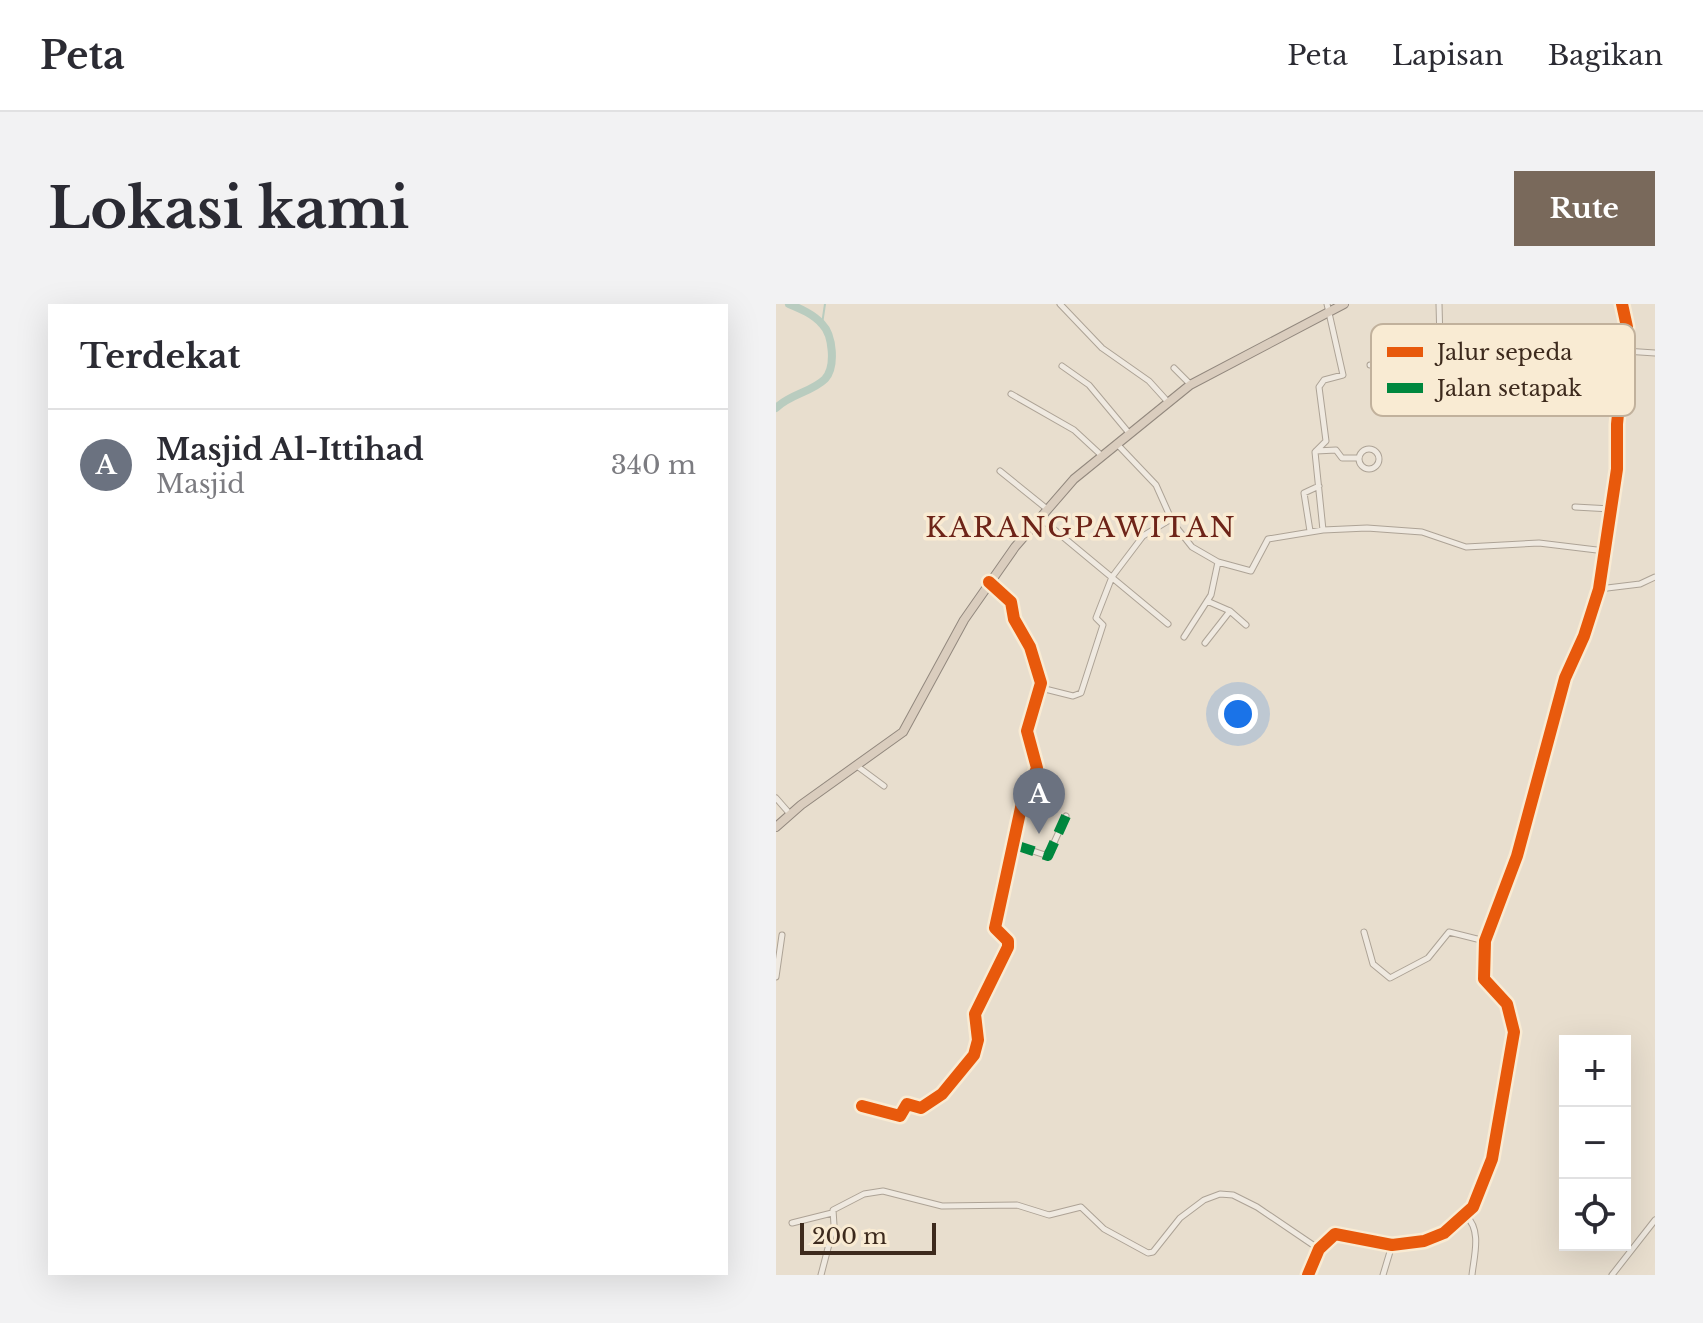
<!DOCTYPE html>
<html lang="id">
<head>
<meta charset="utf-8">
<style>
  :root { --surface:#fff; --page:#f2f2f3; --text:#2b2b33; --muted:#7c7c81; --line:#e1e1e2; --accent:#79695b }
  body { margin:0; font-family:"Libre Baskerville",serif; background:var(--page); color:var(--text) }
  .controls { position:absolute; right:24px; bottom:24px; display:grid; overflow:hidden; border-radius:0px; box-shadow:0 8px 32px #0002 }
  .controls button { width:72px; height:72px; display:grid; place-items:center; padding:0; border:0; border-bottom:2px solid var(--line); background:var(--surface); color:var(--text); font:40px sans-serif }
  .scale { position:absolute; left:24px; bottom:20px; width:136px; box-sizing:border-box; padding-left:8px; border:4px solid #3d2a1d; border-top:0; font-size:22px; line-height:28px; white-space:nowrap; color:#3d2a1d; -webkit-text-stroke:6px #f9ebd3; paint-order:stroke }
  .you { position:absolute; left:462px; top:410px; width:28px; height:28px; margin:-20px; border:6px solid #fff; border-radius:50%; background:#1a73e8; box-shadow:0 0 0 12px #1a73e833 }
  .badge { display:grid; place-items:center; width:52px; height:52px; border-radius:50%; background:var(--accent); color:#fff; font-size:26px; font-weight:700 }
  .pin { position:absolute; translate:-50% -66px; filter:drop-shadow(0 2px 4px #0008) }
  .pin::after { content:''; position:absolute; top:42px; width:28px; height:24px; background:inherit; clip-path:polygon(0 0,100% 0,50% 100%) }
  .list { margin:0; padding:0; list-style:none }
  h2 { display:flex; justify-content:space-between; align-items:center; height:104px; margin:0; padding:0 32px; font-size:34px }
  h2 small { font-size:26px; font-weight:400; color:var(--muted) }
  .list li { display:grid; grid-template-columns:52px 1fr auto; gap:24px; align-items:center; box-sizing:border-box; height:112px; padding:0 32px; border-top:2px solid var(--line) }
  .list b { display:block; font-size:30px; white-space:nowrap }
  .list p { margin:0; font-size:26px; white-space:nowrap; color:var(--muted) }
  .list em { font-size:26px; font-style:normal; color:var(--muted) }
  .icon { flex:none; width:44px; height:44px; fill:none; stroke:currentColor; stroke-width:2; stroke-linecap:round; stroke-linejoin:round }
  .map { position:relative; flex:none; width:879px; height:971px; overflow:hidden; border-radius:0px }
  header { display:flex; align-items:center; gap:48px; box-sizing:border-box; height:112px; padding:0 40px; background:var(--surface); border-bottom:2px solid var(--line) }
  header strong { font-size:38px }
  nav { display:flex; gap:44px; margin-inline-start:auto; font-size:28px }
  .intro { display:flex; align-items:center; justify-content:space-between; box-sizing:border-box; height:192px; padding:0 48px }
  h1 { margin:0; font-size:56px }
  .button { padding:20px 36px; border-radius:0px; background:var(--accent); color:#fff; font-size:28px; font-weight:700 }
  main { display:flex; gap:48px; padding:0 48px }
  aside { flex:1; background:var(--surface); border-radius:0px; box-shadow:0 8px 32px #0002 }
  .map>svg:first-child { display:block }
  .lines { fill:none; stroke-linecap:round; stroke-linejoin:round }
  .stream { stroke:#b9ccbf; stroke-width:2 }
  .river { stroke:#b9ccbf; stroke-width:8 }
  .minor-casing { stroke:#ada396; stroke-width:7 }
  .highway-casing { stroke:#92887e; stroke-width:10 }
  .minor { stroke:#efe9e0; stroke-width:5 }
  .highway { stroke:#dacdbe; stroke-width:8 }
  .quiet { stroke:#00873e; stroke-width:10; stroke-dasharray:20 10; stroke-linecap:butt }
  .cycleway-casing { stroke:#f9ebd3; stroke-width:17 }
  .cycleway { stroke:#e8590c; stroke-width:12 }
  .labels { text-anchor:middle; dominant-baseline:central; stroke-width:7; stroke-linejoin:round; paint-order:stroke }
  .quarter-label { font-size:28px; letter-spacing:2px; fill:#6e2418; stroke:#f9ebd3 }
  .key { fill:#f9ebd3; stroke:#c1b19c; stroke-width:2 }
  .key-label { font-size:22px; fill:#3d2a1d }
</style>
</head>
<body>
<header>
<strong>Peta</strong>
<nav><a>Peta</a><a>Lapisan</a><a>Bagikan</a></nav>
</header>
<div class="intro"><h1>Lokasi kami</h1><a class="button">Rute</a></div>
<main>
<aside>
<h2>Terdekat<small></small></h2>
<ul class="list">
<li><span class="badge" style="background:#6b7280">A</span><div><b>Masjid Al-Ittihad</b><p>Masjid</p></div><em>340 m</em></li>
</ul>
</aside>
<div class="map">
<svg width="879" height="971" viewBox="0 0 879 971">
  <rect width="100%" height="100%" fill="#e8dece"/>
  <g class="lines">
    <!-- stream -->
    <path class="stream" d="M 46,20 L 49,0"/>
    <!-- river -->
    <path class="river" d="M 0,104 C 14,90 36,88 49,75 C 60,63 57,31 46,20 C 37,10 25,5 13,0"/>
    <defs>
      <path id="minor" d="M 284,0 L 326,44 L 373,77 L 392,98
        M 663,0 L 665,74
        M 849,47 L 879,49
        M 594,61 L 665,56
        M 286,62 L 313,81 L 353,129
        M 398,64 L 414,80
        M 235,90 L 298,126 L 325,151
        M 783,91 L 843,102
        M 341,140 L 380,181 L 397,219 L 416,243 L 442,258 L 435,291 L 408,333
        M583 155a10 10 0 1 1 20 0a10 10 0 1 1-20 0Z
        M 540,147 L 560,146 L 566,154 L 582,154
        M 224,167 L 271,205
        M 799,203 L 835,205
        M 263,213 L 392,320
        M 547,226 L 539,148 L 550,137 L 543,83 L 548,76 L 567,71 L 551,0
        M 534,227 L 528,189 L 543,182
        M 442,258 L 475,267 L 492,235 L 547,226 L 591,224 L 646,228 L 690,243 L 763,239 L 829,247
        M 823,285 L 864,280 L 879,273
        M 454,307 L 470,321
        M 429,339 L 454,307 L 431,297
        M 265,384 L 297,392 L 305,389 L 327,321 L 320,314 L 336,273 L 367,232 L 395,215
        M 81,462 L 108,482
        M 0,494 L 14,510
        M 239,541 L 272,552 L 290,512
        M 588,628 L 597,660 L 614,674 L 652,654 L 673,628 L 709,637
        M 0,673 L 6,631
        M 86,802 L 124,812 L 131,800 L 145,804 L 166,790 L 198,751 L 202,736 L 199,710 L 232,643 L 232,637 L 219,624 L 246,499 L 261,464 L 251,427 L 265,379 L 254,343 L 238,315 L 235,298 L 214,279
        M 690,912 C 706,926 698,952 696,971
        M 16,919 L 56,909
        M 45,971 L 58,921 L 57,906 L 88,890 L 107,887 L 166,902 L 241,901 L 273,911 L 305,903 L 328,925 L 372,949 L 377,948 L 404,914 L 428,896 L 444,890 L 457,891 L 481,903 L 543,945
        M 532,971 L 543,945 L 559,930 L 616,941 L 648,937 L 668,929 L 697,903 L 716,855 L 738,728 L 731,700 L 708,675 L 709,637 L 741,552 L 789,374 L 808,332 L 823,285 L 841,165 L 841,120 L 851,23 L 846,0
        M 607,971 L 616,941
        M 836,971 L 879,916"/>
      <path id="highway" d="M 0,523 L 25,501 L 127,428 L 188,316 L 239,243 L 298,175 L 414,81 L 568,0"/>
    </defs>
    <!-- minor casing -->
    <use href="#minor" class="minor-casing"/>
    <!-- highway casing -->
    <use href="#highway" class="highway-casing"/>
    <!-- minor -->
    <use href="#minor" class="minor"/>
    <!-- highway -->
    <use href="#highway" class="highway"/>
    <!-- quiet -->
    <path class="quiet" d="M 239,541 L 272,552 L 290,512"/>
    <defs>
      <path id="cycleway" d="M 86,802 L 124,812 L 131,800 L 145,804 L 166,790 L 198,751 L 202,736 L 199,710 L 232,643 L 232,637 L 219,624 L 246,499 L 261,464 L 251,427 L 265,379 L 254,343 L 238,315 L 235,298 L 213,278
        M 532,971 L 543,945 L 559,930 L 616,941 L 648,937 L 668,929 L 697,903 L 716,855 L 738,728 L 731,700 L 708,675 L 709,637 L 741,552 L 789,374 L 808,332 L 823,285 L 841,165 L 841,120 L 851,23 L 846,0"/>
    </defs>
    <!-- cycleway casing -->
    <use href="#cycleway" class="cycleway-casing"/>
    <!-- cycleway -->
    <use href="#cycleway" class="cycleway"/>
  </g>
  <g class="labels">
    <!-- quarter labels -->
    <g class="quarter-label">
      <text x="305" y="223">KARANGPAWITAN</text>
    </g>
  </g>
  <!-- legend -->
  <rect x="595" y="20" width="264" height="92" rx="12" class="key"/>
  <rect x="611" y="43" width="36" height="10" fill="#e8590c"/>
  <rect x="611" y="79" width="36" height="10" fill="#00873e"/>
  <g class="key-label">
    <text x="661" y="56">Jalur sepeda</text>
    <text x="661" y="92">Jalan setapak</text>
  </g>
</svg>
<div class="controls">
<button>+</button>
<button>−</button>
<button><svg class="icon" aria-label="locate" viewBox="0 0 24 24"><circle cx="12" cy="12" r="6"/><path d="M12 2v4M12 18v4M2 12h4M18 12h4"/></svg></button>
</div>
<div class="scale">200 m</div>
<div class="you"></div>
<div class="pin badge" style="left:263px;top:530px;background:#6b7280">A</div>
</div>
</main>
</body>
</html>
